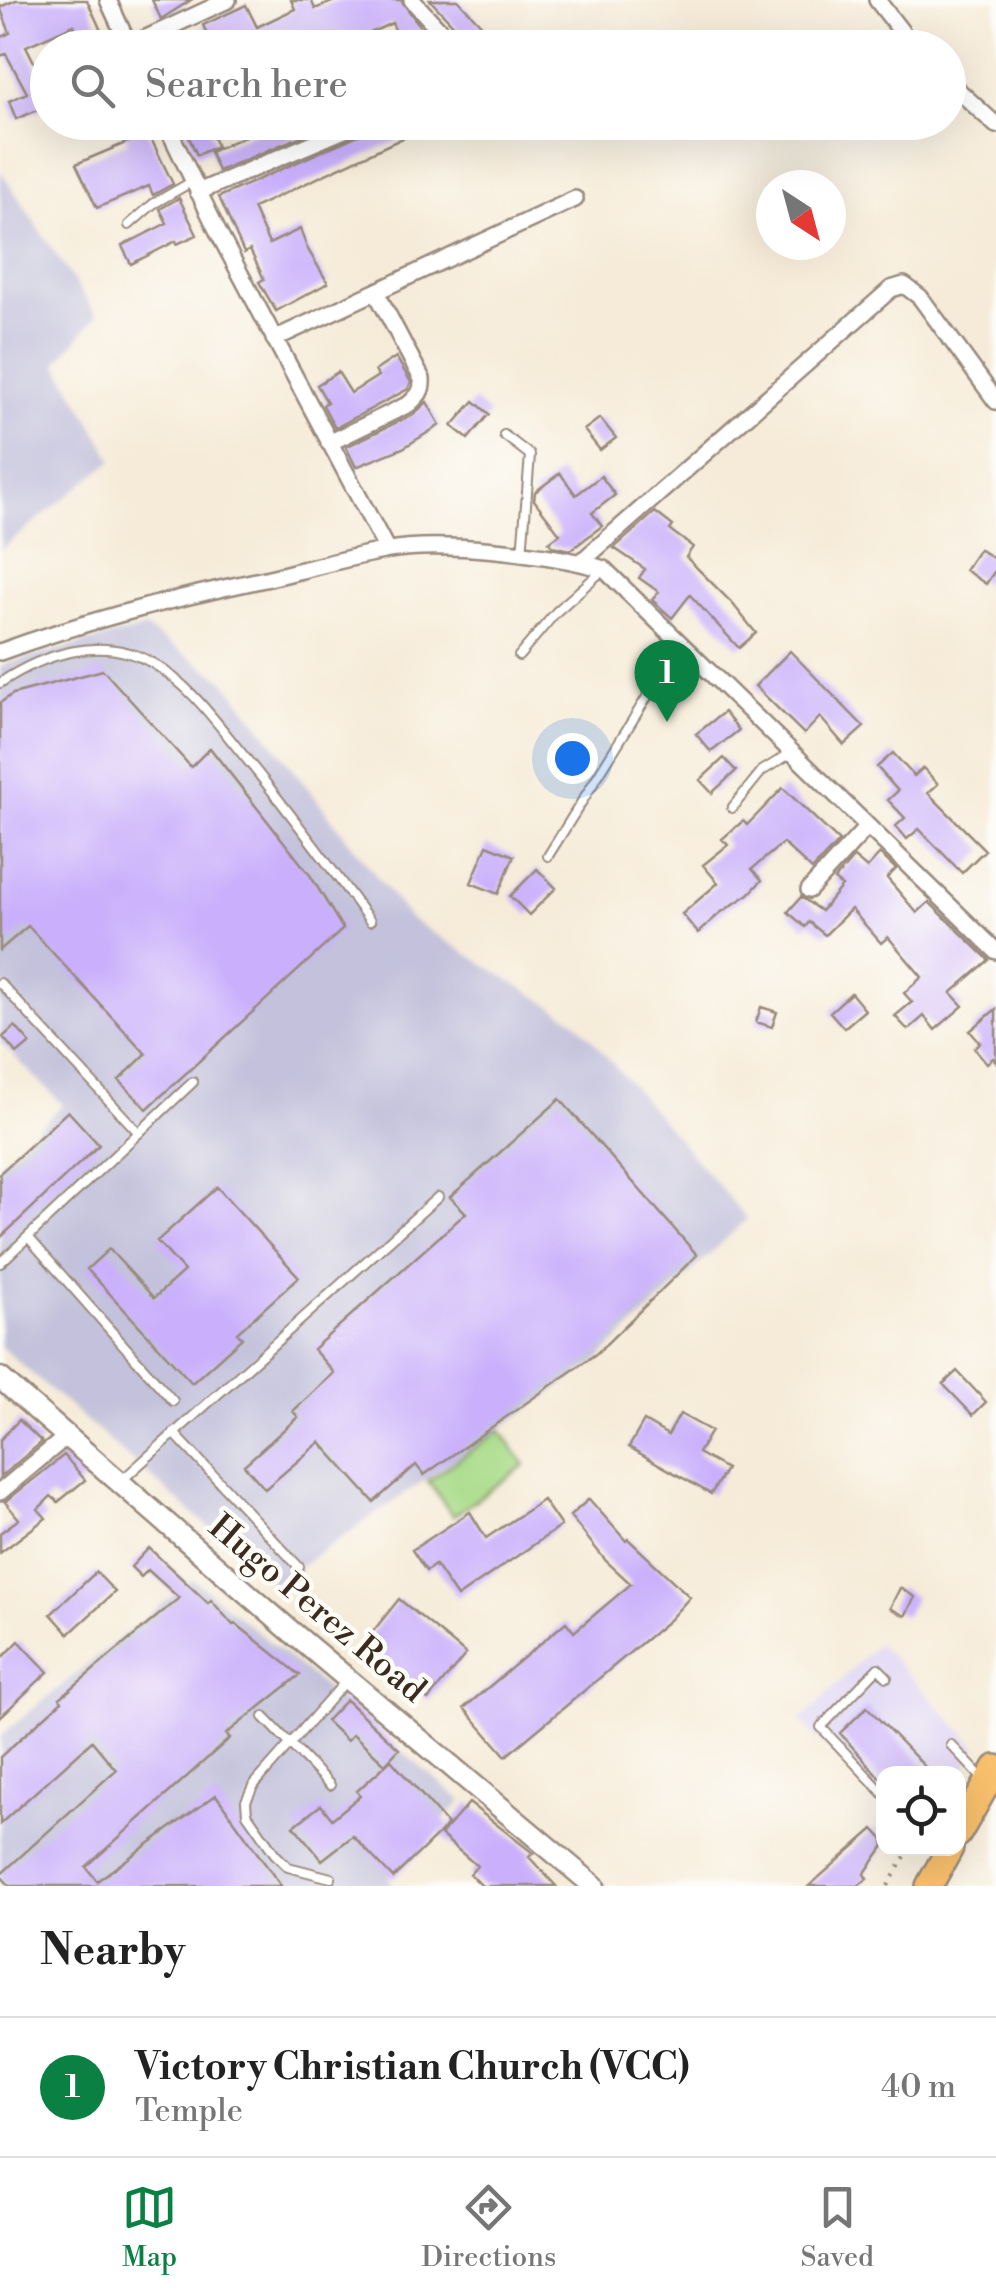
<!DOCTYPE html>
<html lang="en">
<head>
<meta charset="utf-8">
<style>
  :root { --surface:#fff; --page:#f6f6f6; --text:#222; --muted:#767676; --line:#e0e0e0; --accent:#0b8043 }
  body { margin:0; font-family:"Libre Bodoni",serif; background:var(--page); color:var(--text) }
  .controls { position:absolute; right:30px; bottom:30px; display:grid; overflow:hidden; border-radius:20px; box-shadow:0 10px 40px #0002 }
  .controls button { width:90px; height:90px; display:grid; place-items:center; padding:0; border:0; border-bottom:2px solid var(--line); background:var(--surface); color:var(--text); font:50px sans-serif }
  .compass { position:absolute; left:756px; top:170px; width:90px; height:90px; border-radius:50%; background:var(--surface); box-shadow:0 10px 40px #0002; rotate:144deg }
  .you { position:absolute; left:572px; top:758px; width:35px; height:35px; margin:-25px; border:8px solid #fff; border-radius:50%; background:#1a73e8; box-shadow:0 0 0 15px #1a73e833 }
  .badge { display:grid; place-items:center; width:65px; height:65px; border-radius:50%; background:var(--accent); color:#fff; font-size:32px; font-weight:700 }
  .pin { position:absolute; translate:-50% -82px; filter:drop-shadow(0 2px 5px #0008) }
  .pin::after { content:''; position:absolute; top:52px; width:35px; height:30px; background:inherit; clip-path:polygon(0 0,100% 0,50% 100%) }
  .list { margin:0; padding:0; list-style:none }
  h2 { display:flex; justify-content:space-between; align-items:center; height:130px; margin:0; padding:0 40px; font-size:42px }
  h2 small { font-size:32px; font-weight:400; color:var(--muted) }
  .list li { display:grid; grid-template-columns:65px 1fr auto; gap:30px; align-items:center; box-sizing:border-box; height:140px; padding:0 40px; border-top:2px solid var(--line) }
  .list b { display:block; font-size:38px; white-space:nowrap }
  .list p { margin:0; font-size:32px; white-space:nowrap; color:var(--muted) }
  .list em { font-size:32px; font-style:normal; color:var(--muted) }
  .icon { flex:none; width:55px; height:55px; fill:none; stroke:currentColor; stroke-width:2; stroke-linecap:round; stroke-linejoin:round }
  .map { position:relative; flex:none; width:996px; height:1886px; overflow:hidden }
  .search { position:absolute; background:var(--surface); box-shadow:0 10px 40px #0002; left:30px; right:30px; top:30px; height:110px; display:flex; align-items:center; gap:25px; box-sizing:border-box; padding:0 35px; border-radius:55px; color:var(--muted); font-size:38px }
  .sheet { height:270px; background:var(--surface) }
  nav { display:flex; justify-content:space-around; align-items:center; box-sizing:border-box; height:140px; border-top:2px solid var(--line); background:var(--surface); font-size:28px; color:var(--muted) }
  nav a { display:grid; justify-items:center; gap:5px }
  nav .on { color:var(--accent) }
  .map>svg:first-child { display:block }
  .built { fill:#dfd5f5 }
  .industrial { fill:#c3c1db }
  .green { fill:#aadc8b; stroke:#728354; stroke-width:2.5 }
  .building { fill:#cab0fc }
  .lines { fill:none; stroke-linecap:round; stroke-linejoin:round }
  .service-casing { stroke:#988a7b; stroke-width:12 }
  .minor-casing { stroke:#988a7b; stroke-width:20 }
  .tertiary-casing { stroke:#988a7b; stroke-width:25 }
  .primary-casing { stroke:#988a7b; stroke-width:30 }
  .path { stroke:#988a7b; stroke-width:4; stroke-dasharray:2.5 8; stroke-linecap:butt }
  .service { stroke:#fff; stroke-width:8 }
  .minor { stroke:#fff; stroke-width:15 }
  .tertiary { stroke:#fff; stroke-width:20 }
  .primary { stroke:#f8bf6c; stroke-width:25 }
  .labels { text-anchor:middle; dominant-baseline:central; stroke-width:9; stroke-linejoin:round; paint-order:stroke }
  .street-label { font-size:35px; fill:#3b2a1e; stroke:#fdfcf7 }
</style>
</head>
<body>
<div class="map">
<svg width="996" height="1886" viewBox="0 0 996 1886">
  <rect width="100%" height="100%" fill="#fdfcf7"/>
  <filter id="ink" filterUnits="userSpaceOnUse"><feTurbulence type="fractalNoise" baseFrequency=".01" numOctaves="2"/><feDisplacementMap in="SourceGraphic" scale="20" xChannelSelector="R" yChannelSelector="G"/><feConvolveMatrix kernelMatrix="1 2 1 2 8 2 1 2 1" color-interpolation-filters="sRGB"/></filter>
  <filter id="wash" filterUnits="userSpaceOnUse"><feTurbulence type="fractalNoise" baseFrequency=".0048" numOctaves="4" result="noise"/><feDisplacementMap in="SourceGraphic" scale="40" xChannelSelector="R" yChannelSelector="G"/><feGaussianBlur stdDeviation="2.25" result="paint"/><feColorMatrix in="noise" values="0 0 0 0 0 0 0 0 0 0 0 0 0 0 0 0 0 1.4 0 .05"/><feComposite in="paint" operator="in"/></filter>
  <g filter="url(#wash)">
    <rect width="100%" height="100%" fill="#f6ebd8"/>
    <!-- built -->
    <path class="built" d="M 878,1643 L 977,1747 L 959,1778 L 958,1774 L 884,1774 L 883,1805 L 801,1721 Z"/>
    <!-- industrial -->
    <path class="industrial" d="M 0,170 L 97,316 L 57,363 L 113,460 L 0,550 Z
      M 145,628 L 224,680 L 409,918 L 576,1021 L 747,1219 L 595,1363 L 274,1584 L 0,1346 L 0,1163 L 63,1105 L 0,1042 L 0,668 L 7,663 Z
      M 193,1579 L 462,1801 L 388,1876 L 393,1886 L 0,1886 L 0,1736 Z"/>
    <!-- green -->
    <path class="green" d="M 500,1430 L 525,1465 L 453,1516 L 428,1481 Z"/>
    <g id="blocks">
      <!-- building -->
      <path class="building" d="M 16,0 L 87,0 L 109,48 L 84,48 L 74,25 L 26,46 L 48,90 L 48,106 L 16,119 L 9,101 L 27,93 L 6,54 L 0,56 L 0,38 L 10,33 L 0,7 Z
        M 152,0 L 191,0 L 161,19 Z
        M 291,0 L 311,0 L 315,9 L 337,0 L 401,0 L 420,26 L 430,48 L 403,48 L 392,23 L 359,38 L 363,48 L 213,48 L 203,25 L 246,5 L 257,27 L 295,9 Z
        M 430,0 L 458,0 L 503,48 L 475,48 Z
        M 119,122 L 143,122 L 173,184 L 153,195 L 149,186 L 97,208 L 76,164 L 128,142 Z
        M 182,122 L 206,122 L 217,146 L 197,155 Z
        M 249,122 L 319,122 L 321,128 L 218,171 L 210,152 L 254,132 Z
        M 387,122 L 437,122 L 253,208 L 269,244 L 300,229 L 307,248 L 328,283 L 276,311 L 259,282 L 264,279 L 250,250 L 244,253 L 219,197 Z
        M 179,198 L 197,235 L 177,244 L 176,241 L 131,264 L 122,246 L 167,223 L 160,209 Z
        M 396,357 L 411,382 L 408,389 L 335,428 L 323,405 L 327,402 L 317,385 L 338,372 L 351,393 L 378,376 L 375,371 Z
        M 474,401 L 489,414 L 468,439 L 452,426 Z
        M 427,402 L 440,425 L 403,448 L 356,467 L 346,447 L 414,414 Z
        M 600,418 L 616,438 L 600,450 L 584,430 Z
        M 560,473 L 576,495 L 601,476 L 615,495 L 592,513 L 602,526 L 571,550 L 552,546 L 549,542 L 560,534 L 534,500 L 535,492 Z
        M 655,512 L 673,526 L 670,530 L 693,547 L 686,557 L 732,603 L 756,633 L 739,648 L 690,595 L 672,618 L 652,600 L 659,592 L 639,578 L 645,569 L 614,548 Z
        M 979,549 L 996,560 L 996,569 L 986,584 L 965,570 Z
        M 790,651 L 864,727 L 844,745 L 820,717 L 804,734 L 755,686 Z
        M 103,670 L 191,767 L 210,748 L 310,875 L 343,929 L 147,1109 L 119,1080 L 146,1054 L 28,926 L 0,950 L 0,703 L 13,694 Z
        M 724,712 L 739,730 L 711,752 L 696,734 Z
        M 893,753 L 914,776 L 923,768 L 938,784 L 928,793 L 985,850 L 962,873 L 919,829 L 907,839 L 896,826 L 905,818 L 888,800 L 898,791 L 877,767 Z
        M 724,758 L 736,771 L 712,793 L 700,780 Z
        M 783,788 L 839,841 L 812,870 L 783,843 L 752,869 L 762,880 L 749,894 L 720,913 L 698,933 L 682,914 L 718,883 L 703,865 L 728,845 L 722,839 L 743,821 L 747,825 Z
        M 487,845 L 514,856 L 498,894 L 471,883 Z
        M 880,854 L 896,869 L 887,878 L 917,913 L 929,902 L 989,960 L 951,993 L 963,1006 L 935,1030 L 924,1016 L 908,1030 L 895,1016 L 912,1002 L 904,993 L 922,977 L 888,937 L 881,943 L 851,909 L 825,935 L 809,922 L 805,927 L 788,912 L 801,897 L 821,911 L 842,886 L 834,880 L 854,857 L 867,868 Z
        M 537,869 L 556,888 L 529,915 L 510,896 Z
        M 851,993 L 865,1010 L 844,1028 L 830,1012 Z
        M 761,1007 L 777,1012 L 772,1027 L 756,1022 Z
        M 996,1009 L 996,1062 L 993,1058 L 987,1063 L 974,1048 L 980,1043 L 970,1031 Z
        M 15,1026 L 30,1043 L 17,1054 L 3,1037 Z
        M 560,1099 L 697,1255 L 597,1353 L 424,1475 L 416,1465 L 374,1502 L 320,1442 L 265,1489 L 244,1465 L 298,1417 L 293,1411 L 334,1373 L 313,1349 L 466,1213 L 450,1197 Z
        M 68,1111 L 99,1145 L 0,1238 L 0,1173 Z
        M 217,1187 L 299,1277 L 237,1333 L 242,1338 L 192,1383 L 87,1269 L 109,1249 L 154,1298 L 184,1271 L 157,1241 Z
        M 957,1371 L 986,1402 L 973,1415 L 943,1384 Z
        M 680,1414 L 711,1431 L 698,1453 L 726,1469 L 711,1494 L 629,1447 L 644,1421 L 668,1435 Z
        M 19,1420 L 42,1442 L 0,1477 L 0,1440 Z
        M 64,1455 L 85,1480 L 58,1502 L 51,1496 L 38,1509 L 46,1518 L 0,1553 L 0,1533 L 19,1519 L 5,1502 Z
        M 589,1499 L 626,1541 L 628,1539 L 690,1597 L 669,1620 L 506,1756 L 464,1708 L 566,1622 L 574,1632 L 631,1584 L 606,1561 L 570,1516 Z
        M 543,1500 L 561,1526 L 457,1597 L 435,1565 L 426,1571 L 412,1550 L 470,1512 L 486,1538 Z
        M 149,1548 L 208,1603 L 211,1600 L 233,1625 L 236,1624 L 300,1675 L 226,1734 L 230,1738 L 86,1867 L 97,1881 L 216,1795 L 281,1886 L 10,1886 L 0,1875 L 116,1770 L 92,1741 L 0,1824 L 0,1757 L 62,1701 L 60,1698 L 179,1598 L 148,1570 L 141,1577 L 131,1567 Z
        M 96,1572 L 115,1592 L 69,1634 L 51,1614 Z
        M 900,1588 L 915,1597 L 905,1616 L 890,1608 Z
        M 399,1599 L 466,1654 L 428,1700 L 362,1645 Z
        M 19,1641 L 48,1672 L 0,1717 L 0,1660 Z
        M 346,1700 L 399,1749 L 385,1764 L 353,1734 L 347,1741 L 326,1721 Z
        M 867,1707 L 932,1774 L 884,1774 L 882,1780 L 840,1733 Z
        M 391,1760 L 448,1825 L 393,1878 L 353,1836 L 322,1860 L 294,1826 L 321,1805 L 332,1819 L 360,1796 L 357,1791 Z
        M 469,1803 L 533,1853 L 529,1857 L 556,1886 L 482,1886 L 470,1874 L 477,1866 L 441,1835 Z
        M 874,1829 L 884,1840 L 884,1846 L 864,1874 L 867,1879 L 858,1886 L 809,1886 Z"/>
    </g>
  </g>
  <g filter="url(#ink)">
    <use href="#blocks" fill-opacity="0" stroke="#988a7b" stroke-width="2.5"/>
    <g class="lines">
      <defs>
        <path id="service" d="M 129,225 L 153,204 L 193,181
          M 504,435 L 530,455 L 522,554
          M 519,656 L 556,612 L 604,569
          M 0,683 C 43,654 103,634 152,663 C 188,683 213,718 239,750 C 285,805 327,863 370,921
          M 732,808 L 762,771 L 791,753
          M 548,856 L 680,644
          M 0,983 L 139,1133
          M 28,1237 L 173,1401
          M 0,1263 L 193,1082
          M 174,1433 L 299,1567
          M 121,1481 L 438,1197
          M 264,1717 L 330,1785
          M 951,1745 L 984,1780
          M 884,1794 L 821,1727 L 878,1668 L 887,1677
          M 331,1878 L 288,1867 L 275,1854 L 247,1814 L 246,1801 L 253,1786 L 346,1681"/>
        <path id="minor" d="M 108,0 L 130,48
          M 412,0 L 456,48
          M 877,0 L 914,48
          M 129,46 L 228,0
          M 948,81 L 996,125
          M 165,122 L 219,234 L 387,550
          M 198,192 L 363,122
          M 274,339 L 575,199
          M 329,443 L 409,404 C 418,396 423,391 422,379 L 377,294
          M 581,562 L 891,289 L 904,285 L 920,297 L 996,401
          M 0,652 C 87,620 175,598 265,579 C 305,570 344,558 384,551 C 439,540 550,553 604,569 L 996,951
          M 809,890 L 866,828
          M 0,1492 L 67,1436"/>
        <path id="tertiary" d="M 0,1378 L 287,1628 L 594,1886"/>
        <path id="primary" d="M 958,1834 L 996,1768
          M 929,1886 L 950,1848"/>
      </defs>
      <!-- service casing -->
      <use href="#service" class="service-casing"/>
      <!-- minor casing -->
      <use href="#minor" class="minor-casing"/>
      <!-- tertiary casing -->
      <use href="#tertiary" class="tertiary-casing"/>
      <!-- primary casing -->
      <use href="#primary" class="primary-casing"/>
      <!-- path -->
      <path class="path" d="M 888,1886 L 904,1858 L 915,1849 L 926,1852"/>
      <!-- service -->
      <use href="#service" class="service"/>
      <!-- minor -->
      <use href="#minor" class="minor"/>
      <!-- tertiary -->
      <use href="#tertiary" class="tertiary"/>
      <!-- primary -->
      <use href="#primary" class="primary"/>
    </g>
  </g>
  <g class="labels">
    <!-- street labels -->
    <g class="street-label">
      <text transform="translate(317 1609) rotate(40)">Hugo Perez Road</text>
    </g>
  </g>
</svg>
<div class="controls">
<button><svg class="icon" aria-label="locate" viewBox="0 0 24 24"><circle cx="12" cy="12" r="6"/><path d="M12 2v4M12 18v4M2 12h4M18 12h4"/></svg></button>
</div>
<svg class="compass" viewBox="-18 -18 36 36"><path d="M0-13l5 13h-10z" fill="#e53935"/><path d="M0 13l5-13h-10z" fill="#767676"/></svg>
<div class="you"></div>
<div class="pin badge" style="left:667px;top:722px">1</div>
<div class="search"><svg class="icon" aria-label="search" viewBox="0 0 24 24"><circle cx="10" cy="10" r="6"/><path d="M15 15l6 6"/></svg>Search here</div>
</div>
<section class="sheet">
<h2>Nearby<small></small></h2>
<ul class="list">
<li><span class="badge">1</span><div><b>Victory Christian Church (VCC)</b><p>Temple</p></div><em>40 m</em></li>
</ul>
</section>
<nav>
<a class="on"><svg class="icon" aria-label="map" viewBox="0 0 24 24"><path d="M3 6l6-2 6 2 6-2v14l-6 2-6-2-6 2zM9 4v14M15 6v14"/></svg>Map</a>
<a><svg class="icon" aria-label="directions" viewBox="0 0 24 24"><path d="M12 3l9 9-9 9-9-9zM9 14v-3h6M13 9l2 2-2 2"/></svg>Directions</a>
<a><svg class="icon" aria-label="saved" viewBox="0 0 24 24"><path d="M7 4h10v16l-5-4-5 4z"/></svg>Saved</a>
</nav>
</body>
</html>
